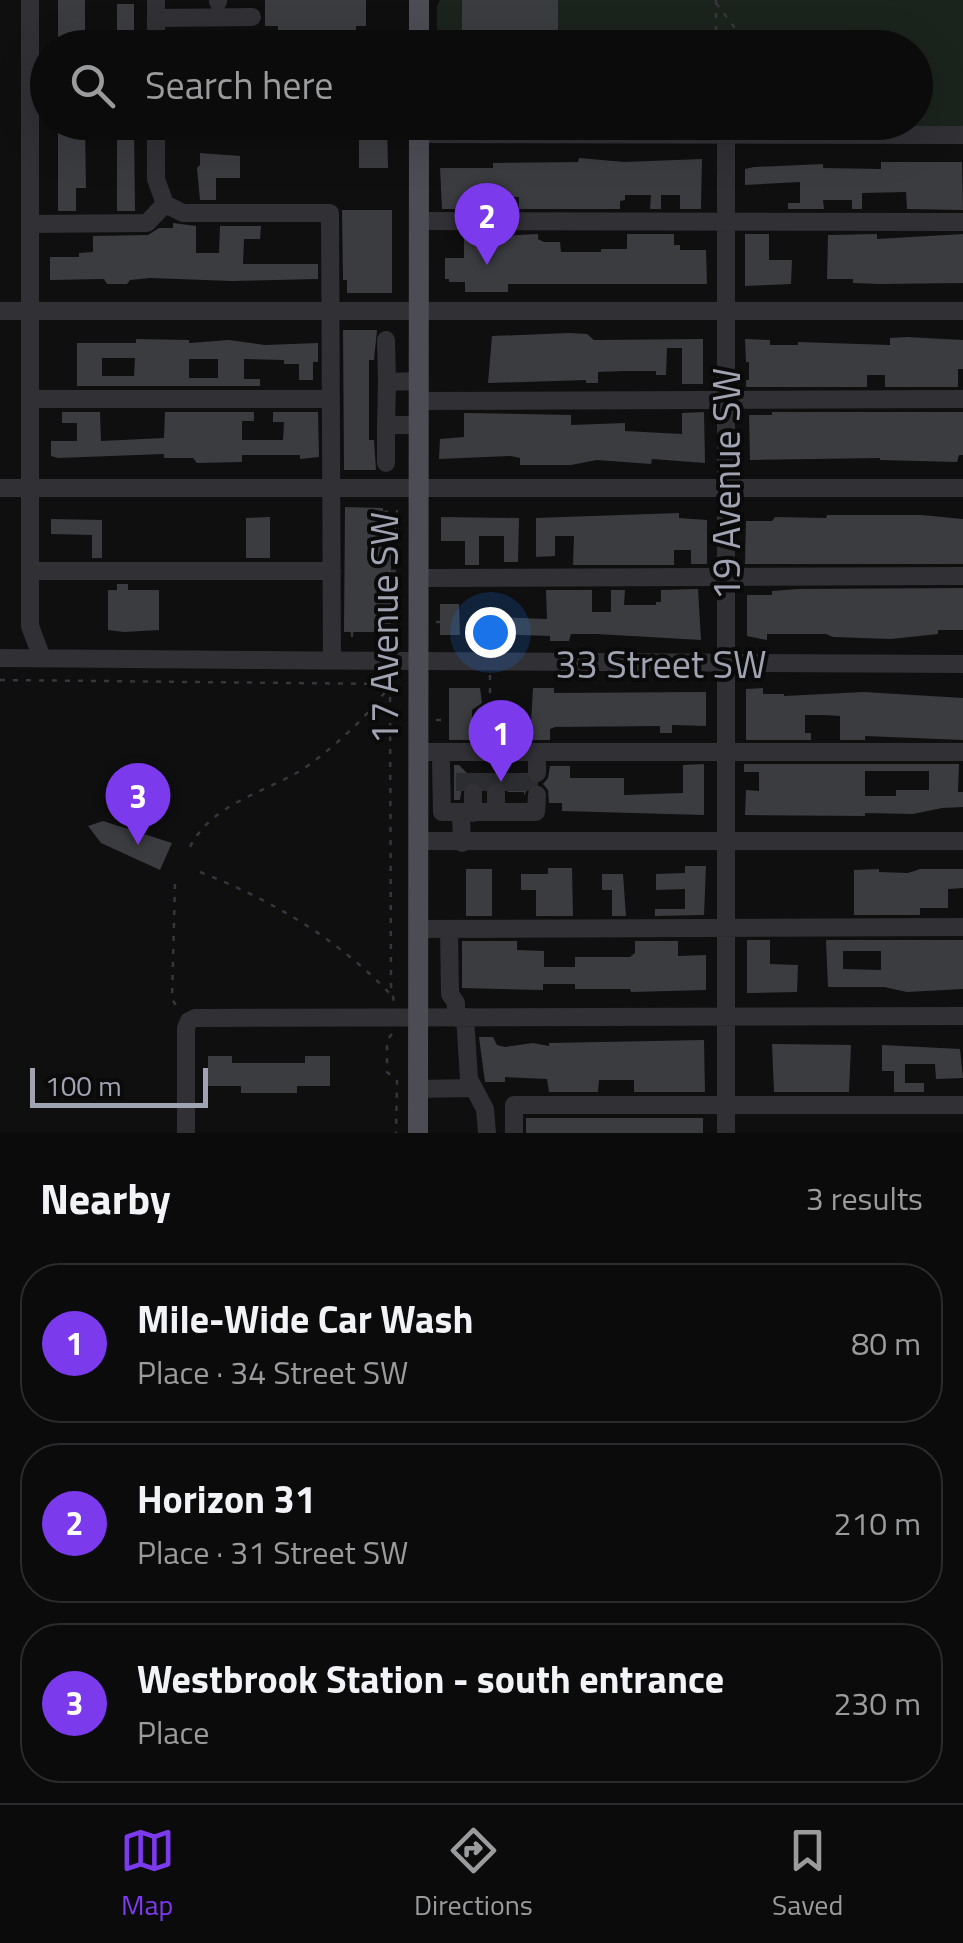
<!DOCTYPE html>
<html lang="en">
<head>
<meta charset="utf-8">
<style>
  :root { --surface:#0b0b0c; --page:#19191a; --text:#f1f3f6; --muted:#9a9b9d; --line:#2b2b2d; --accent:#7c3aed }
  body { margin:0; font-family:"Titillium Web",sans-serif; background:var(--page); color:var(--text) }
  .scale { position:absolute; left:30px; bottom:25px; width:178px; box-sizing:border-box; padding-left:10px; border:5px solid #a0a3b1; border-top:0; font-size:28px; line-height:35px; white-space:nowrap; color:#a0a3b1; -webkit-text-stroke:8px #0a0a0b; paint-order:stroke }
  .you { position:absolute; left:490px; top:632px; width:35px; height:35px; margin:-25px; border:8px solid #fff; border-radius:50%; background:#1a73e8; box-shadow:0 0 0 15px #1a73e833 }
  .badge { display:grid; place-items:center; width:65px; height:65px; border-radius:50%; background:var(--accent); color:#fff; font-size:32px; font-weight:700 }
  .pin { position:absolute; translate:-50% -82px; filter:drop-shadow(0 2px 5px #0008) }
  .pin::after { content:''; position:absolute; top:52px; width:35px; height:30px; background:inherit; clip-path:polygon(0 0,100% 0,50% 100%) }
  .list { margin:0; padding:0; list-style:none }
  h2 { display:flex; justify-content:space-between; align-items:center; height:130px; margin:0; padding:0 40px; font-size:42px }
  h2 small { font-size:32px; font-weight:400; color:var(--muted) }
  .list li { display:grid; grid-template-columns:65px 1fr auto; gap:30px; align-items:center; box-sizing:border-box; height:160px; margin:0 20px 20px; padding:0 20px; border:2px solid var(--line); border-radius:40px }
  .list b { display:block; font-size:38px; white-space:nowrap }
  .list p { margin:0; font-size:32px; white-space:nowrap; color:var(--muted) }
  .list em { font-size:32px; font-style:normal; color:var(--muted) }
  .icon { flex:none; width:55px; height:55px; fill:none; stroke:currentColor; stroke-width:2; stroke-linecap:round; stroke-linejoin:round }
  .map { position:relative; flex:none; width:963px; height:1133px; overflow:hidden }
  .search { position:absolute; background:var(--surface); box-shadow:0 10px 40px #0002; left:30px; right:30px; top:30px; height:110px; display:flex; align-items:center; gap:25px; box-sizing:border-box; padding:0 35px; border-radius:55px; color:var(--muted); font-size:38px }
  .sheet { height:670px; background:var(--surface) }
  nav { display:flex; justify-content:space-around; align-items:center; box-sizing:border-box; height:140px; border-top:2px solid var(--line); background:var(--surface); font-size:28px; color:var(--muted) }
  nav a { display:grid; justify-items:center; gap:5px }
  nav .on { color:var(--accent) }
  .map>svg:first-child { display:block }
  .green { fill:#1b231d }
  .building { fill:#3b3c40; fill-rule:evenodd }
  .lines { fill:none; stroke-linecap:round; stroke-linejoin:round }
  .minor-tunnel { stroke:#2c2d30; stroke-width:18; stroke-dasharray:18 9; stroke-linecap:butt }
  .path { stroke:#36373c; stroke-width:2.5; stroke-dasharray:5 8; stroke-linecap:butt }
  .minor { stroke:#303035; stroke-width:18 }
  .major { stroke:#4c4d54; stroke-width:20 }
  .labels { text-anchor:middle; dominant-baseline:central; stroke-width:8; stroke-linejoin:round; paint-order:stroke }
  .street-label { font-size:38px; fill:#a0a3b1; stroke:#0a0a0b }
</style>
</head>
<body>
<div class="map">
<svg width="963" height="1133" viewBox="0 0 963 1133">
  <rect width="100%" height="100%" fill="#0f0f10"/>
  <!-- green -->
  <path class="green" d="M 440,0 L 963,0 L 963,126 L 438,128 L 439,123 L 916,122 L 916,48 L 437,48 L 437,6 Z"/>
  <!-- building -->
  <path class="building" d="M 58,0 L 85,0 L 85,48 L 58,48 Z
    M 265,0 L 366,0 L 366,26 L 356,26 L 356,38 L 331,38 L 331,42 L 324,42 L 324,47 L 278,48 L 278,26 L 265,26 Z
    M 462,0 L 558,0 L 558,48 L 462,48 Z
    M 117,4 L 134,4 L 134,48 L 117,48 Z
    M 58,122 L 85,122 L 86,188 L 76,188 L 76,211 L 58,211 Z
    M 359,122 L 387,122 L 388,168 L 359,168 Z
    M 134,127 L 135,211 L 117,211 L 117,128 Z
    M 200,153 L 240,156 L 240,178 L 216,178 L 216,200 L 200,200 L 197,168 L 200,165 Z
    M 579,158 L 624,162 L 702,159 L 701,209 L 680,209 L 680,195 L 661,195 L 661,209 L 650,209 L 651,195 L 625,195 L 625,200 L 620,201 L 620,209 L 519,209 L 519,197 L 489,197 L 485,198 L 485,209 L 442,209 L 440,168 L 493,168 L 493,163 L 578,162 Z
    M 881,162 L 962,162 L 963,210 L 907,209 L 906,192 L 862,193 L 862,209 L 852,209 L 852,200 L 823,200 L 824,209 L 788,209 L 788,203 L 800,203 L 800,182 L 745,185 L 745,169 L 754,167 L 823,164 L 823,168 L 881,169 Z
    M 342,210 L 392,210 L 392,293 L 347,293 L 347,280 L 343,280 Z
    M 173,223 L 196,226 L 196,253 L 219,253 L 220,226 L 261,226 L 260,239 L 244,239 L 243,264 L 318,264 L 318,279 L 232,281 L 150,278 L 130,280 L 127,284 L 107,284 L 104,279 L 50,280 L 50,257 L 79,257 L 79,253 L 93,252 L 93,236 L 148,235 L 159,228 L 173,228 Z
    M 538,234 L 538,239 L 544,242 L 560,242 L 561,252 L 601,252 L 601,249 L 627,249 L 627,234 L 674,234 L 674,245 L 680,245 L 680,250 L 706,250 L 707,284 L 508,284 L 508,292 L 465,292 L 465,282 L 449,282 L 449,279 L 445,279 L 445,258 L 464,258 L 464,238 Z
    M 745,234 L 769,234 L 769,260 L 792,260 L 791,284 L 745,286 Z
    M 877,234 L 877,239 L 963,234 L 963,283 L 880,284 L 853,283 L 853,279 L 827,279 L 828,235 Z
    M 343,330 L 377,330 L 374,360 L 369,360 L 369,440 L 374,440 L 376,470 L 344,470 Z
    M 569,333 L 587,334 L 594,340 L 703,339 L 703,384 L 682,384 L 682,348 L 667,348 L 666,375 L 656,375 L 656,371 L 625,371 L 598,372 L 598,383 L 586,383 L 586,380 L 488,383 L 492,336 Z
    M 907,337 L 963,340 L 963,369 L 958,369 L 958,387 L 885,387 L 885,375 L 867,375 L 867,387 L 746,387 L 746,380 L 749,380 L 749,362 L 746,362 L 745,339 L 770,340 L 770,345 L 798,345 L 798,342 L 890,345 L 890,338 Z
    M 136,339 L 189,340 L 189,343 L 229,340 L 265,345 L 318,343 L 318,362 L 313,362 L 313,380 L 299,380 L 299,364 L 284,364 L 284,360 L 244,359 L 244,379 L 260,379 L 260,386 L 77,386 L 77,343 L 136,343 ZM 102,358 L 135,358 L 134,376 L 102,376 ZM 189,359 L 218,359 L 218,378 L 189,378 Z
    M 62,412 L 100,412 L 101,441 L 164,438 L 165,412 L 254,412 L 254,421 L 242,421 L 242,440 L 283,440 L 284,422 L 273,422 L 273,412 L 318,412 L 319,457 L 300,459 L 300,455 L 242,455 L 242,462 L 197,463 L 193,458 L 164,458 L 164,454 L 58,458 L 51,456 L 51,441 L 77,441 L 77,423 L 62,423 Z
    M 704,412 L 705,463 L 652,459 L 651,464 L 597,460 L 571,465 L 520,465 L 520,458 L 511,456 L 439,459 L 440,439 L 464,437 L 464,413 L 571,415 L 571,425 L 625,423 L 625,431 L 682,434 L 682,413 Z
    M 772,412 L 963,412 L 963,455 L 959,455 L 957,462 L 880,460 L 880,458 L 750,460 L 749,415 L 772,415 Z
    M 345,507 L 383,508 L 383,516 L 391,516 L 391,624 L 384,624 L 384,632 L 344,632 Z
    M 679,513 L 679,518 L 707,520 L 707,564 L 691,564 L 691,550 L 674,550 L 674,565 L 573,565 L 574,536 L 555,536 L 555,556 L 536,557 L 536,518 Z
    M 827,515 L 921,515 L 963,519 L 963,564 L 745,564 L 746,521 L 772,521 L 775,517 L 826,518 Z
    M 268,517 L 270,517 L 270,558 L 246,558 L 246,518 Z
    M 441,517 L 519,518 L 518,562 L 504,562 L 504,536 L 479,536 L 479,565 L 465,565 L 465,541 L 441,541 Z
    M 51,519 L 102,520 L 102,558 L 92,558 L 92,535 L 51,534 Z
    M 117,584 L 128,584 L 128,590 L 159,590 L 159,630 L 124,632 L 108,630 L 108,590 L 117,590 Z
    M 963,588 L 963,630 L 938,630 L 938,634 L 891,639 L 833,637 L 826,634 L 767,634 L 767,640 L 747,636 L 747,595 L 772,595 L 772,591 L 798,589 Z
    M 698,589 L 701,640 L 597,634 L 571,634 L 569,641 L 550,641 L 550,636 L 494,634 L 494,617 L 547,619 L 546,590 L 592,590 L 592,612 L 611,612 L 611,590 L 625,590 L 624,605 L 656,605 L 656,602 L 661,602 L 661,590 Z
    M 440,604 L 459,604 L 460,635 L 440,635 Z
    M 449,688 L 480,688 L 482,703 L 472,710 L 472,740 L 449,740 Z
    M 533,688 L 554,688 L 554,693 L 706,692 L 706,726 L 672,725 L 672,733 L 660,733 L 660,726 L 555,727 L 550,729 L 550,740 L 530,740 Z
    M 763,688 L 763,694 L 784,694 L 784,696 L 864,692 L 963,698 L 963,740 L 865,736 L 865,740 L 840,740 L 840,716 L 825,715 L 805,715 L 805,733 L 811,733 L 811,740 L 746,740 L 746,689 Z
    M 704,764 L 704,815 L 562,811 L 562,803 L 549,803 L 548,790 L 543,784 L 548,778 L 550,766 L 570,766 L 570,778 L 624,778 L 624,795 L 683,793 L 683,765 Z
    M 744,764 L 959,764 L 958,792 L 963,792 L 963,807 L 942,808 L 913,814 L 865,813 L 865,816 L 745,815 L 746,790 L 759,791 L 759,772 L 744,772 ZM 865,771 L 929,771 L 929,790 L 896,790 L 896,796 L 865,796 Z
    M 454,765 L 459,765 L 467,773 L 524,773 L 531,784 L 524,795 L 524,792 L 508,792 L 501,781 L 491,781 L 484,788 L 480,782 L 472,780 L 462,787 L 460,800 L 454,800 Z
    M 103,821 L 172,843 L 160,870 L 101,843 L 88,826 Z
    M 685,866 L 706,866 L 704,915 L 655,916 L 655,909 L 685,909 L 685,889 L 656,890 L 656,874 L 685,873 Z
    M 548,868 L 572,868 L 573,916 L 536,916 L 536,890 L 521,890 L 521,874 L 548,874 Z
    M 466,869 L 492,869 L 492,916 L 466,916 Z
    M 879,869 L 879,872 L 908,873 L 920,869 L 963,869 L 963,888 L 948,889 L 948,908 L 920,908 L 920,915 L 854,915 L 854,870 Z
    M 602,874 L 623,874 L 626,916 L 612,916 L 612,890 L 602,890 Z
    M 747,940 L 770,940 L 770,964 L 798,965 L 797,992 L 747,993 Z
    M 826,940 L 963,940 L 963,989 L 907,992 L 884,987 L 828,987 ZM 843,951 L 881,951 L 881,970 L 843,969 Z
    M 462,941 L 517,941 L 517,950 L 544,951 L 544,967 L 575,967 L 575,957 L 630,957 L 635,953 L 635,941 L 678,941 L 678,956 L 706,955 L 706,990 L 631,992 L 630,989 L 575,989 L 575,984 L 543,984 L 543,990 L 462,988 Z
    M 479,1037 L 493,1037 L 497,1045 L 505,1047 L 533,1043 L 549,1046 L 549,1043 L 704,1040 L 705,1092 L 634,1092 L 634,1080 L 599,1080 L 598,1092 L 549,1092 L 547,1079 L 505,1077 L 505,1082 L 485,1082 Z
    M 772,1044 L 851,1045 L 849,1092 L 774,1092 Z
    M 882,1045 L 960,1049 L 963,1078 L 936,1079 L 935,1064 L 905,1064 L 905,1083 L 924,1083 L 924,1092 L 894,1092 L 894,1071 L 882,1071 Z
    M 208,1056 L 232,1056 L 232,1063 L 305,1063 L 305,1056 L 330,1056 L 330,1086 L 297,1086 L 297,1093 L 241,1093 L 241,1086 L 208,1086 Z
    M 526,1118 L 703,1118 L 703,1133 L 526,1133 Z"/>
  <g class="lines">
    <!-- minor-tunnel -->
    <path class="minor-tunnel" d="M 465,773 L 465,792
      M 480,773 L 480,792
      M 496,773 L 496,792
      M 512,773 L 512,792
      M 529,773 L 529,795"/>
    <!-- path -->
    <path class="path" d="M 716,0 L 716,48
      M 716,3 L 735,28 L 735,48
      M 383,512 L 398,511
      M 391,528 L 398,528
      M 391,531 L 398,531
      M 391,571 L 398,571
      M 436,622 L 440,622
      M 352,632 L 352,641
      M 490,675 L 490,697
      M 0,680 L 388,684
      M 390,684 L 391,986 L 394,1002
      M 436,720 L 449,720
      M 190,847 C 211,805 260,794 298,772 C 324,757 374,711 389,686
      M 200,872 C 272,900 340,940 393,997
      M 175,884 L 172,999 L 179,1010
      M 392,1034 L 387,1040 L 387,1072 L 397,1081 L 396,1133"/>
    <!-- minor -->
    <path class="minor" d="M 30,0 L 30,626 L 42,658
      M 156,0 L 156,48
      M 218,0 L 218,2
      M 156,18 L 252,17
      M 156,122 L 156,179 L 165,204
      M 419,134 L 963,135
      M 165,204 L 183,213 L 330,213 L 332,660
      M 419,221 L 963,222
      M 30,224 L 147,223 L 165,204
      M 0,311 L 963,311
      M 386,340 L 387,382
      M 30,399 L 331,399
      M 419,401 L 963,399
      M 386,425 L 387,382 L 419,381
      M 386,463 L 386,425 L 419,425
      M 0,488 L 963,488
      M 30,571 L 332,571
      M 419,578 L 963,576
      M 0,658 C 321,660 642,664 963,664
      M 504,743 L 485,741 L 484,715 L 510,712
      M 419,752 L 963,752
      M 441,763 L 442,812 L 461,812
      M 537,773 L 537,763
      M 473,792 L 473,813
      M 496,812 L 496,792
      M 418,841 L 963,841
      M 462,843 L 461,812 L 536,812 L 537,795
      M 418,929 L 963,927
      M 449,929 L 450,994 L 456,1003 L 456,1018
      M 465,1017 L 469,1079 L 485,1109 L 487,1133
      M 418,1089 L 473,1088
      M 186,1133 L 186,1028 L 189,1021 L 195,1018 L 963,1016
      M 514,1133 L 514,1105 L 963,1105
      M 726,1133 L 726,135"/>
    <!-- major -->
    <path class="major" d="M 419,0 L 419,48
      M 418,1133 L 419,122"/>
  </g>
  <g class="labels">
    <!-- street labels -->
    <g class="street-label">
      <text transform="translate(726 484) rotate(-90)">19 Avenue SW</text>
      <text transform="translate(384 628) rotate(-90)">17 Avenue SW</text>
      <text x="661" y="664">33 Street SW</text>
    </g>
  </g>
</svg>
<div class="scale">100 m</div>
<div class="you"></div>
<div class="pin badge" style="left:501px;top:782px">1</div>
<div class="pin badge" style="left:487px;top:265px">2</div>
<div class="pin badge" style="left:138px;top:845px">3</div>
<div class="search"><svg class="icon" aria-label="search" viewBox="0 0 24 24"><circle cx="10" cy="10" r="6"/><path d="M15 15l6 6"/></svg>Search here</div>
</div>
<section class="sheet">
<h2>Nearby<small>3 results</small></h2>
<ul class="list">
<li><span class="badge">1</span><div><b>Mile-Wide Car Wash</b><p>Place · 34 Street SW</p></div><em>80 m</em></li>
<li><span class="badge">2</span><div><b>Horizon 31</b><p>Place · 31 Street SW</p></div><em>210 m</em></li>
<li><span class="badge">3</span><div><b>Westbrook Station - south entrance</b><p>Place</p></div><em>230 m</em></li>
</ul>
</section>
<nav>
<a class="on"><svg class="icon" aria-label="map" viewBox="0 0 24 24"><path d="M3 6l6-2 6 2 6-2v14l-6 2-6-2-6 2zM9 4v14M15 6v14"/></svg>Map</a>
<a><svg class="icon" aria-label="directions" viewBox="0 0 24 24"><path d="M12 3l9 9-9 9-9-9zM9 14v-3h6M13 9l2 2-2 2"/></svg>Directions</a>
<a><svg class="icon" aria-label="saved" viewBox="0 0 24 24"><path d="M7 4h10v16l-5-4-5 4z"/></svg>Saved</a>
</nav>
</body>
</html>
